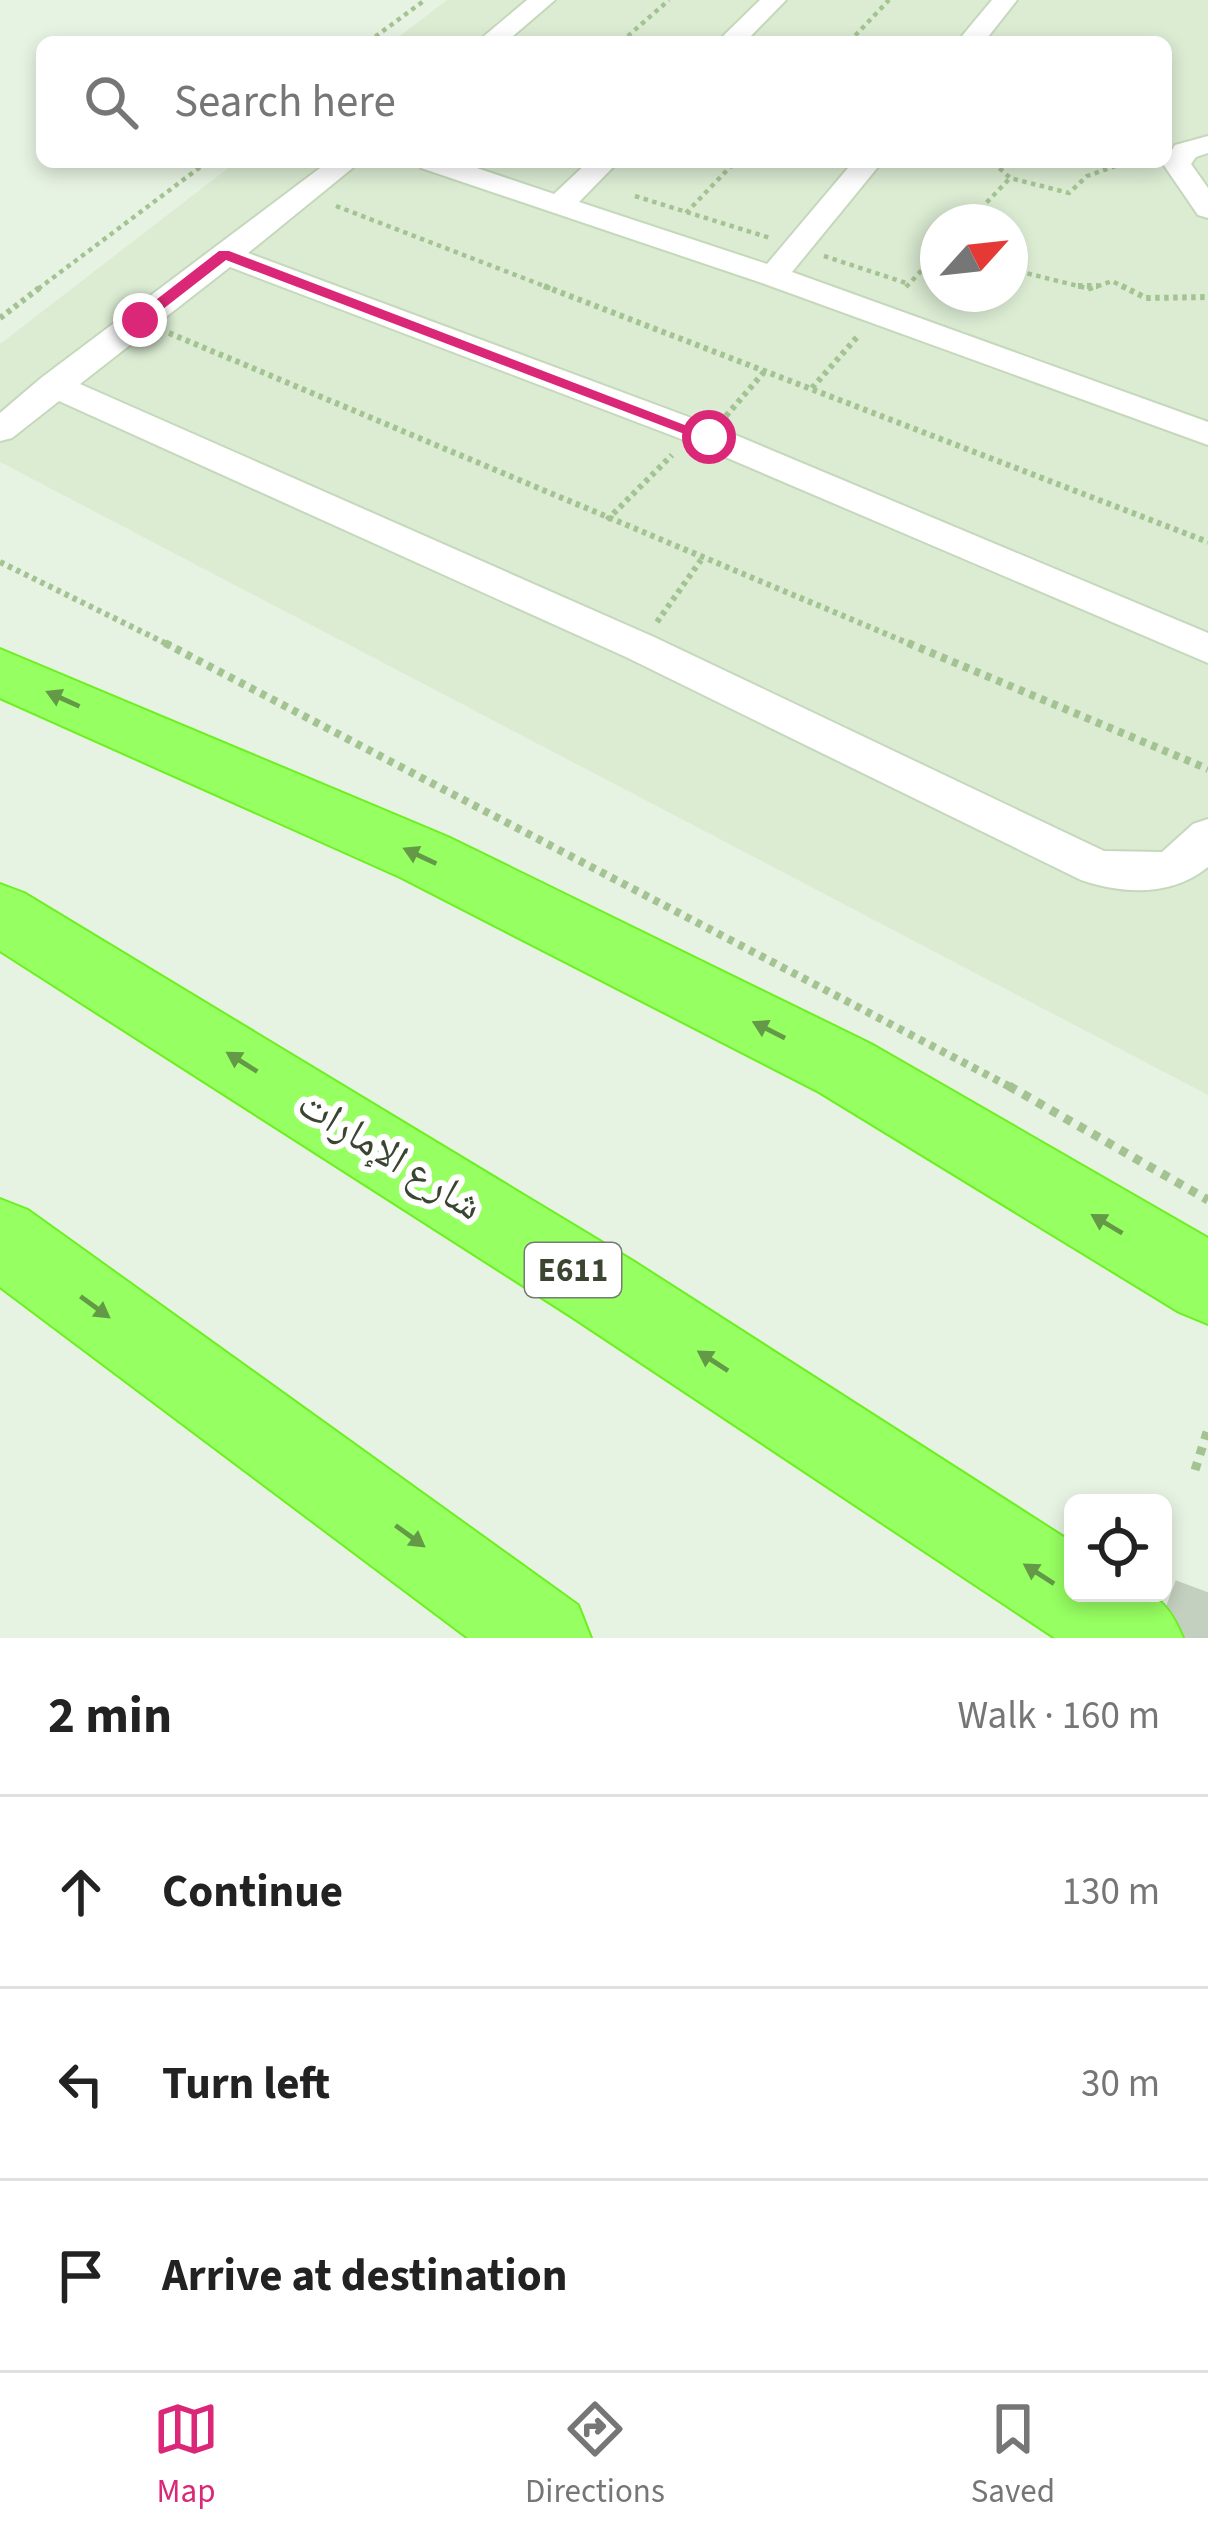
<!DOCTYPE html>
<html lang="en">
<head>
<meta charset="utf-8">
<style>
  :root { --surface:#fff; --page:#f2f2f2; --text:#222; --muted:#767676; --line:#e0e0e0; --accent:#db2777 }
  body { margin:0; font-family:"Source Sans 3","Noto Naskh Arabic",sans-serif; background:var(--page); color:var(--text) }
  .controls { position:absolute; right:36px; bottom:36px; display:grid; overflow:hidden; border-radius:18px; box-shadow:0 6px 18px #0003 }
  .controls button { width:108px; height:108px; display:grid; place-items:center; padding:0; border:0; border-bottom:3px solid var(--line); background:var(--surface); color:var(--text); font:60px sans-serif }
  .compass { position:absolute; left:920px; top:204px; width:108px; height:108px; border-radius:50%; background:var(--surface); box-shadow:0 6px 18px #0003; rotate:63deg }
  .stop { position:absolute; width:36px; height:36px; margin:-27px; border:9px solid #db2777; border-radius:50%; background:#fff }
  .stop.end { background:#db2777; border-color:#fff; box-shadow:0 3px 12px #0008 }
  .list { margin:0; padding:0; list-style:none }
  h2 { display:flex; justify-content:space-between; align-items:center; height:156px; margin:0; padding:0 48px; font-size:51px }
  h2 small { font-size:39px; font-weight:400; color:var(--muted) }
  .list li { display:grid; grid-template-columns:78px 1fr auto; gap:36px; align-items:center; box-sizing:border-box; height:192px; padding:0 48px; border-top:3px solid var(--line) }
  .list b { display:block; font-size:45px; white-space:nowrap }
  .list em { font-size:39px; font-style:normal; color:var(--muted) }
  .icon { flex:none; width:66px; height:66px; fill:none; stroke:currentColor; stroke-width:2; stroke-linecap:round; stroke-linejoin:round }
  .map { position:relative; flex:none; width:1208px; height:1638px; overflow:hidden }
  .search { position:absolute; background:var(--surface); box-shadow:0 6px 18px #0003; left:36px; right:36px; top:36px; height:132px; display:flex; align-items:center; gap:30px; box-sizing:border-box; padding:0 42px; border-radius:18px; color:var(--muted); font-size:45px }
  .sheet { height:732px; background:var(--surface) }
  nav { display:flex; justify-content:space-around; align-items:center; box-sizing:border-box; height:168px; border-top:3px solid var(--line); background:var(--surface); font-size:33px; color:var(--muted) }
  nav a { display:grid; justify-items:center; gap:6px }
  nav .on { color:var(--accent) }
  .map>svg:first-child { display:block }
  .residential { fill:#dbecd3; fill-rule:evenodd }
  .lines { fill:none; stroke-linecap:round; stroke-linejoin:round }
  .street-tunnel { stroke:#c4d0bf; stroke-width:52; stroke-dasharray:52 27; stroke-linecap:butt }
  .street-casing { stroke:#c5d8bb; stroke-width:4 }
  .highway-casing { stroke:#6def21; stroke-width:4 }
  .path-far3 { stroke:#a4c393; stroke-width:4.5; stroke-dasharray:4.5 4.5; stroke-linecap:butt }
  .path-far2 { stroke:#a4c393; stroke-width:6; stroke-dasharray:4.5 4.5; stroke-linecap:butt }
  .path-far1 { stroke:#a4c393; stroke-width:8; stroke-dasharray:6 6; stroke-linecap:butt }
  .path { stroke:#a4c393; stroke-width:9; stroke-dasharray:8 8; stroke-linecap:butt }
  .street { fill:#fff; fill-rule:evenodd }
  .highway { fill:#96ff61; fill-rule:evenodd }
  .oneway { fill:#639947 }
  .route { fill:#db2777 }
  .labels { text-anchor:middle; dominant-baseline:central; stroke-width:12; stroke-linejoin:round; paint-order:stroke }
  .shield { fill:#fff; stroke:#757d70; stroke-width:3 }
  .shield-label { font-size:33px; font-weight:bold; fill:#3a4532 }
  .near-street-label { font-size:42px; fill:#3a4532; stroke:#fff }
</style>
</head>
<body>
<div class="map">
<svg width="1208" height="1638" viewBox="0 0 1208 1638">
  <rect width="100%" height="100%" fill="#e7f3e2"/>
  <!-- residential -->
  <path class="residential" d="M 447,0 L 1208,0 L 1208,1095 L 0,462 L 0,344 L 236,162 L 1166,162 L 1166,42 L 392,42 ZM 938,222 L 1010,222 L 1010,294 L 938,294 Z"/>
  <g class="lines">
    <!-- street-tunnel -->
    <path class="street-tunnel" d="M 1182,1638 L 1208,1568"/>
    <defs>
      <path id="street" d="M 527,0 L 555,0 L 506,42 L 477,42 Z
        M 760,0 L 786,0 L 745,42 L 717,42 Z
        M 992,0 L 1017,0 L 984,42 L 957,42 Z
        M 1208,136 L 1208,153 L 1196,157 L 1191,164 L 1208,188 L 1208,218 L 1198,215 L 1163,164 L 1175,145 Z
        M 328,162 L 360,162 L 248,253 L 721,429 L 1208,633 L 1208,663 L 697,445 L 230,267 L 80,384 L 654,637 L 1104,851 L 1162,852 L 1193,824 L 1208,819 L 1208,867 C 1171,897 1123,894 1081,880 L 626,657 L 59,401 L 12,438 L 0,441 L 0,413 L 41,378 Z
        M 417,162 L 459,162 L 554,194 L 588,162 L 618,162 L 579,202 L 767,264 L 853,162 L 882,162 L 792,272 L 1208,422 L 1208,445 L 762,283 L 421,168 Z"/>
      <path id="highway" d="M 0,649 L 448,837 L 871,1044 L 1208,1238 L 1208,1324 L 1179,1312 L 819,1092 L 400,877 L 0,698 Z
        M 0,884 L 24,893 L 633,1261 L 1073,1543 L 1073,1593 C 1132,1593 1158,1576 1183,1638 L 1055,1638 L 575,1319 L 0,951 Z
        M 0,1199 L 28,1210 L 578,1605 L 591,1638 L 468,1638 L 0,1287 Z"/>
    </defs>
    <!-- street casing -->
    <use href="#street" class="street-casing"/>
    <!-- highway casing -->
    <use href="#highway" class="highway-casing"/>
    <!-- path-far3 -->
    <path class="path-far3" d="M 368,42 L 425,0
      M 621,42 L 669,0
      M 849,42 L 889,0
      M 993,162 L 1010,178 L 1069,193 L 1087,176 L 1127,162
      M 635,196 L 770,238
      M 336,206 L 552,289
      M 686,213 L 735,162
      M 968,222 L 1010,178
      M 824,256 L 909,284
      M 1010,269 L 1090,289 L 1112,281 L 1128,289
      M 906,287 L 938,253
      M 38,289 L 207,162"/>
    <!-- path-far2 -->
    <path class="path-far2" d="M 544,286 L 1208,542
      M 1078,286 L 1098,286
      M 1122,286 L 1146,298 L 1208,297
      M 0,318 L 42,286
      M 169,333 L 915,646
      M 812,388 L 858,336
      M 726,416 L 764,372
      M 607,520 L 672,455
      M 0,562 L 171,646
      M 657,622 L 701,560"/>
    <!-- path-far1 -->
    <path class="path-far1" d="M 165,643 L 1014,1089
      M 908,643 L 1208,769"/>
    <!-- path -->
    <path class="path" d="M 1009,1086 L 1208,1200
      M 1195,1470 L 1208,1429"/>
    <!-- street -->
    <use href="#street" class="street"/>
    <!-- highway -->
    <use href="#highway" class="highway"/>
  </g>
  <!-- one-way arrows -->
  <defs><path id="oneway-solid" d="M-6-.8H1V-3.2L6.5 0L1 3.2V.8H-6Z" transform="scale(3)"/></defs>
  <g class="oneway">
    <use href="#oneway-solid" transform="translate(63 699) rotate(-156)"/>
    <use href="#oneway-solid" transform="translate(420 856) rotate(-155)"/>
    <use href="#oneway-solid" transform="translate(769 1030) rotate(-153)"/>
    <use href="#oneway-solid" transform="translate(242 1062) rotate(-148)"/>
    <use href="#oneway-solid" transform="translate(1107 1224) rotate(-149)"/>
    <use href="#oneway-solid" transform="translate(95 1307) rotate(36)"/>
    <use href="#oneway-solid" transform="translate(713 1361) rotate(-147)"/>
    <use href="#oneway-solid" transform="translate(410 1536) rotate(36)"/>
    <use href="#oneway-solid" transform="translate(1039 1574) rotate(-147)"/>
  </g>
  <!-- route -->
  <path class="route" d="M 219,251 L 229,251 L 716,437 L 703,441 L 226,260 L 145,323 L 134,323 L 134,317 Z"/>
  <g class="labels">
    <!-- shield labels -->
    <rect class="shield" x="525" y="1243" width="96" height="54" rx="9"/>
    <g class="shield-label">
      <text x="573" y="1270">E611</text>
    </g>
    <!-- near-street labels -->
    <g class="near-street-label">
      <text transform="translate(390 1155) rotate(32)">شارع الإمارات</text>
    </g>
  </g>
</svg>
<div class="controls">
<button><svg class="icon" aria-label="locate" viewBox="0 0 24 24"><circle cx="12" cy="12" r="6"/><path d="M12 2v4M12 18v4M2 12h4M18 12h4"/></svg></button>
</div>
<svg class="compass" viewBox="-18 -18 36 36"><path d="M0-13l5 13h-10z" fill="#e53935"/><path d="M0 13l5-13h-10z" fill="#767676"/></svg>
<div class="stop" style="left:709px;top:437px"></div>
<div class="stop end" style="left:140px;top:320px"></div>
<div class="search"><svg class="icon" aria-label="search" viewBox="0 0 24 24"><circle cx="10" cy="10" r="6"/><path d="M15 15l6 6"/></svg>Search here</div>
</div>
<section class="sheet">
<h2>2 min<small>Walk · 160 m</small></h2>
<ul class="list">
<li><svg class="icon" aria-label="ahead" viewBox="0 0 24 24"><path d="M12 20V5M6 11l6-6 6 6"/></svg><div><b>Continue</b></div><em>130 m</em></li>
<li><svg class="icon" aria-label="left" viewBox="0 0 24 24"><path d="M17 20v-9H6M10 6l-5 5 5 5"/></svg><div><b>Turn left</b></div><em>30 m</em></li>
<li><svg class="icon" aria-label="arrive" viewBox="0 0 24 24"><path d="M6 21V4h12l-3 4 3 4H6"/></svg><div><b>Arrive at destination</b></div></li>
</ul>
</section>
<nav>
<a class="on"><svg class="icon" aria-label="map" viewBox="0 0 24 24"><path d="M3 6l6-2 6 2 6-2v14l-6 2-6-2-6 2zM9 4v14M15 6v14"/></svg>Map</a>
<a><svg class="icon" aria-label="directions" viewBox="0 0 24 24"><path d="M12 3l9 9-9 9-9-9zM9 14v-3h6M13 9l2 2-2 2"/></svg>Directions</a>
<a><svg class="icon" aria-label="saved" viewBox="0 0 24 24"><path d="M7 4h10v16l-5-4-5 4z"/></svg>Saved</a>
</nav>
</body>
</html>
